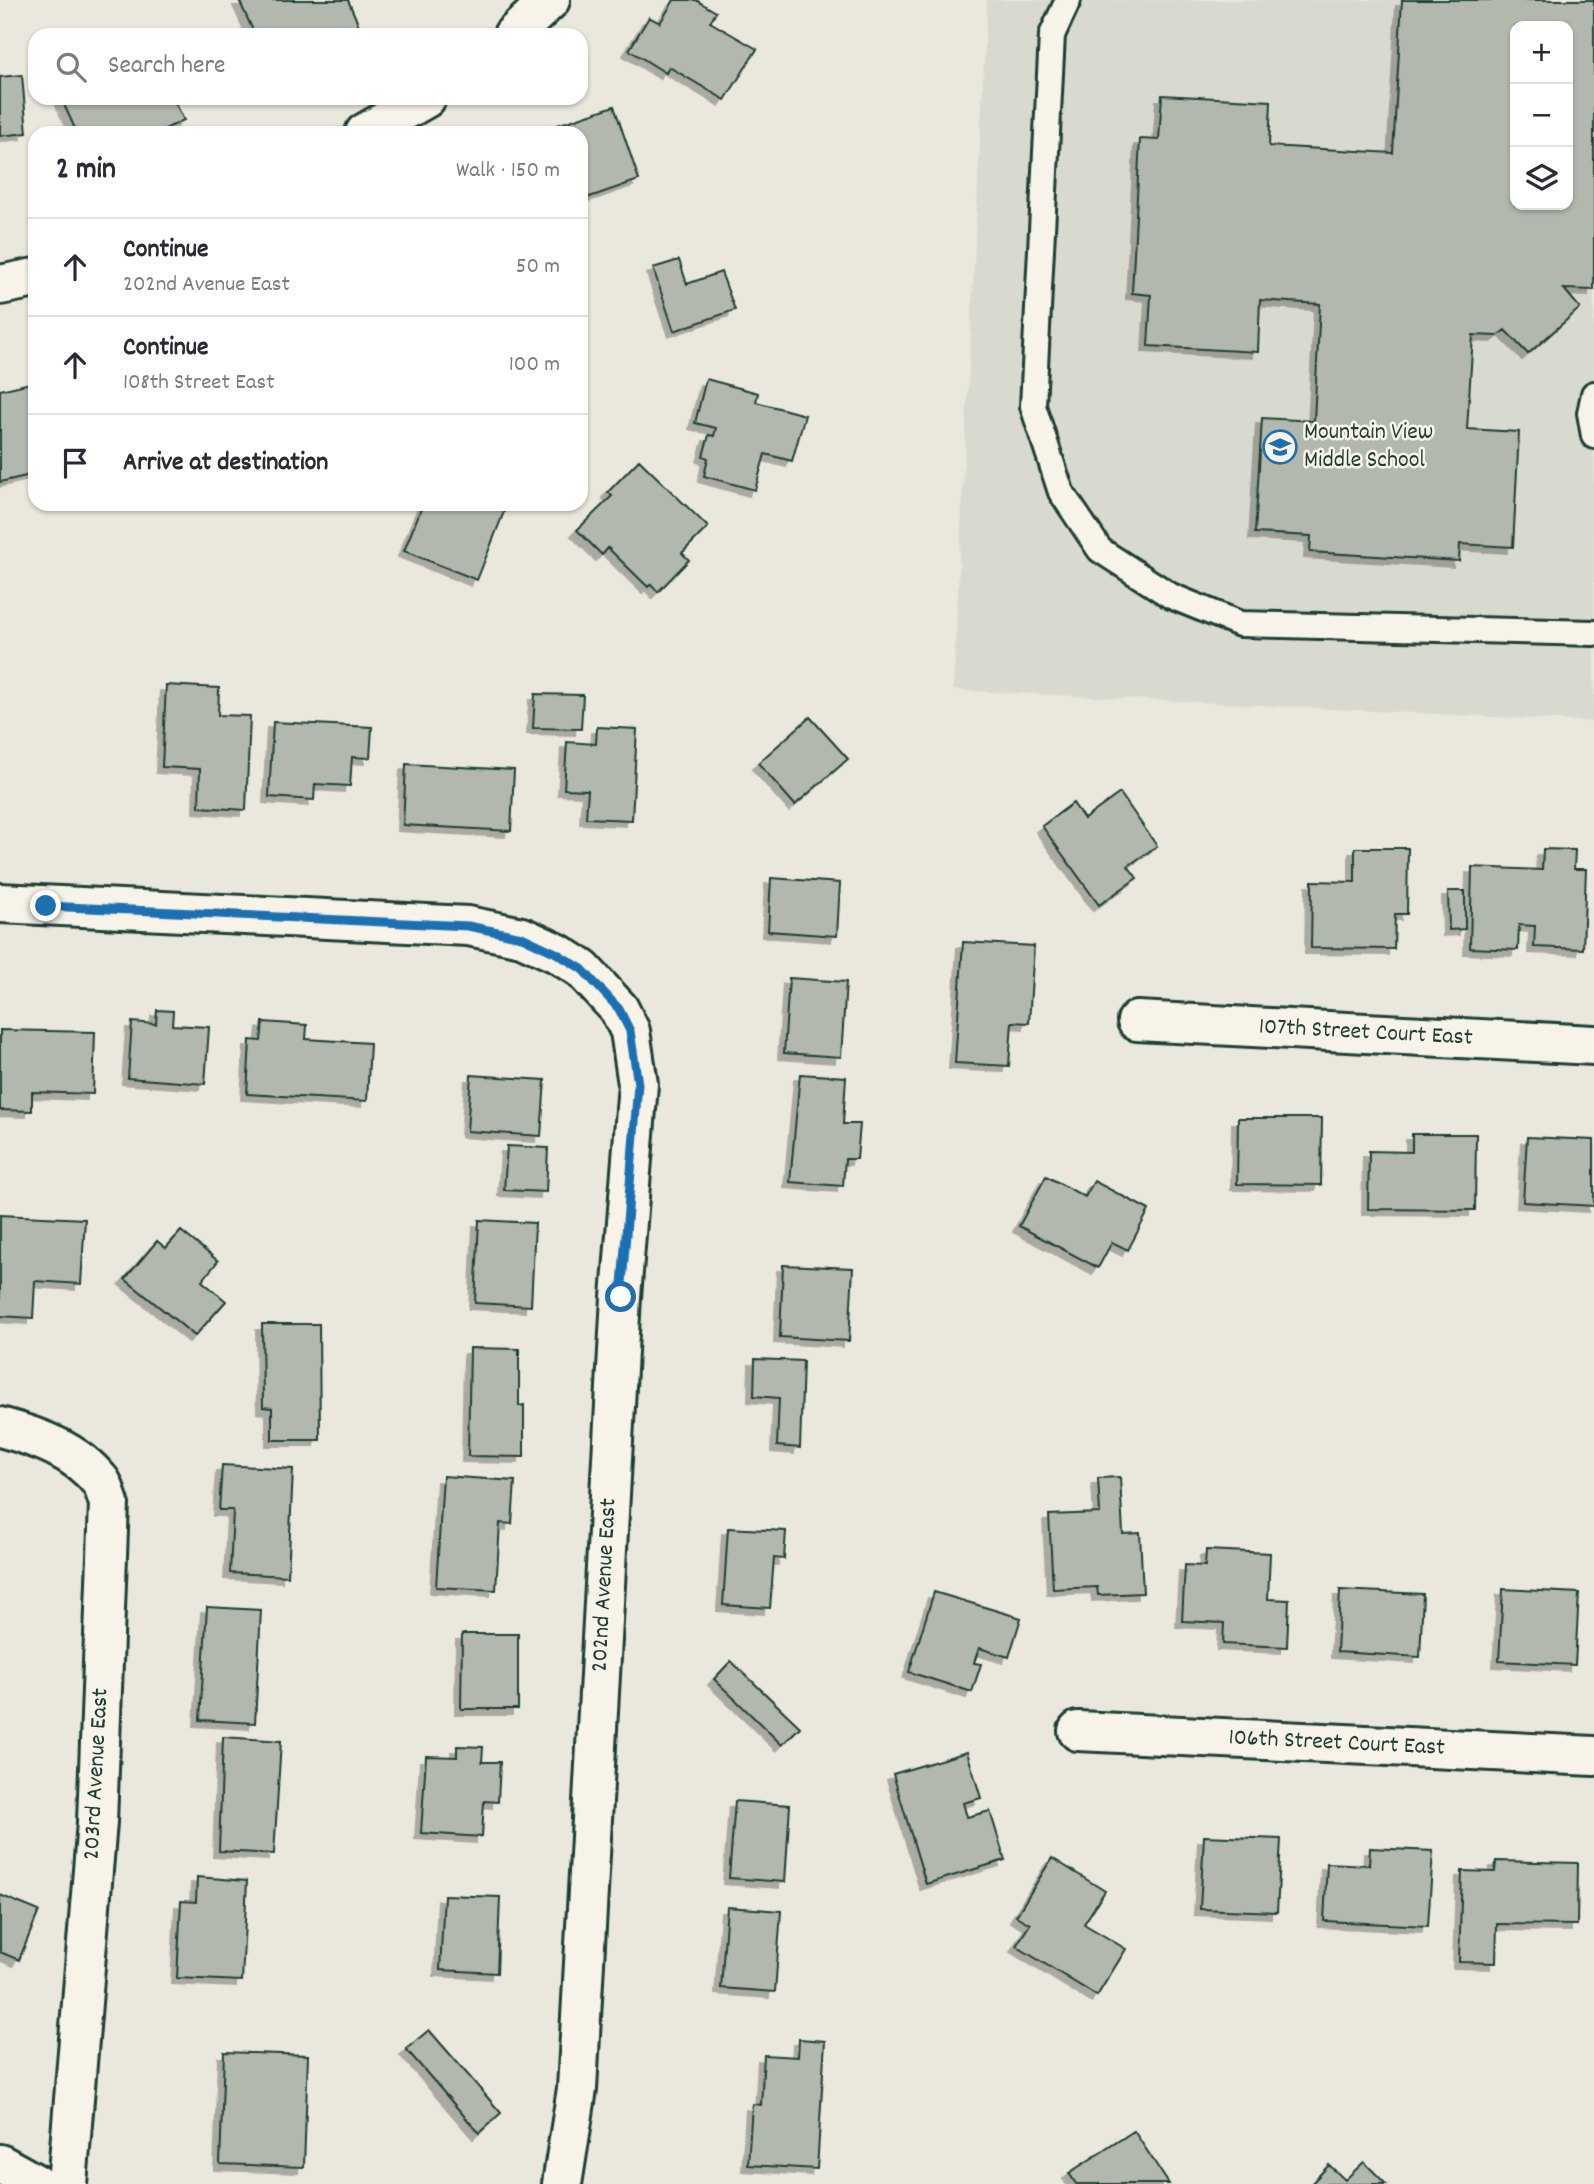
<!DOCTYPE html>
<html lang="en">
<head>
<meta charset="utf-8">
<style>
  :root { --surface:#fff; --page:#f7f7f7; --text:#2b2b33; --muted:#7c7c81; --line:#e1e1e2 }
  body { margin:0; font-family:Dekko,sans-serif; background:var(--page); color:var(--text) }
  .controls { position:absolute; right:21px; top:21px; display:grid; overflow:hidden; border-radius:14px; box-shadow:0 2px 5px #0004 }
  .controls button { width:63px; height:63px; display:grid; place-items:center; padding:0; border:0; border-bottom:2px solid var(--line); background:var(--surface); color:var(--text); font:35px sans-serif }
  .stop { position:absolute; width:21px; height:21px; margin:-16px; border:5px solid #1f6fb2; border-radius:50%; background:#fff }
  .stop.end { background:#1f6fb2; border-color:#fff; box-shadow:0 2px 7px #0008 }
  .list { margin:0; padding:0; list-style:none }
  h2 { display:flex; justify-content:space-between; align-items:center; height:91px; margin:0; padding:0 28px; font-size:30px }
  h2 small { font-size:23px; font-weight:400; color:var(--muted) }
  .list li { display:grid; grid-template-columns:46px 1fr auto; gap:21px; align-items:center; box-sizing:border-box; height:98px; padding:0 28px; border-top:2px solid var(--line) }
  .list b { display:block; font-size:26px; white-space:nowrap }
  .list p { margin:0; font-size:23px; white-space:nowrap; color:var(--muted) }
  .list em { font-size:23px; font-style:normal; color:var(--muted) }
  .icon { flex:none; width:38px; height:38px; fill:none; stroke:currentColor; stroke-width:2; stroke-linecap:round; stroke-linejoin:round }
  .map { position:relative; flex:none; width:1594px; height:2184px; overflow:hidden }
  .search { position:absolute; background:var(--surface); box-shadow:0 2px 5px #0004; left:28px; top:28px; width:560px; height:77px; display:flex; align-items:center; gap:18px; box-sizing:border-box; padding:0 24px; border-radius:21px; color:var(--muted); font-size:26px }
  .panel { position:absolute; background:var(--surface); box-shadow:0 2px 5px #0004; left:28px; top:126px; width:560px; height:385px; border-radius:21px }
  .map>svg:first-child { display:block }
  .built { fill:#d9dacf; fill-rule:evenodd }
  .building { fill:#b2b8ae; stroke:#1f3d34; stroke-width:2; fill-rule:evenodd; filter:url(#shadow) }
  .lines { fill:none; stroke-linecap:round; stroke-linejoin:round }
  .lane-casing { stroke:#1f3d34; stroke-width:30 }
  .street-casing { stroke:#1f3d34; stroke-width:44 }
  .lane { stroke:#f7f3e8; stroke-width:24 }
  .street { stroke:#f7f3e8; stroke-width:38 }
  .route { stroke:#1f6fb2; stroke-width:9 }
  .labels { text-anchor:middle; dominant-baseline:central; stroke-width:5; stroke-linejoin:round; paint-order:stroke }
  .poi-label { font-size:24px; fill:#1f3d34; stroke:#f7f3e8; text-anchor:start }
  .street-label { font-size:24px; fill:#1f3d34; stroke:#f7f3e8 }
</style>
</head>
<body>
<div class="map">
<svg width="1594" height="2184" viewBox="0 0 1594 2184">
  <defs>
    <filter id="shadow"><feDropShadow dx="-6" dy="6" stdDeviation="0" flood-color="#0004"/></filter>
  </defs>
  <rect width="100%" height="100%" fill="#eae8dd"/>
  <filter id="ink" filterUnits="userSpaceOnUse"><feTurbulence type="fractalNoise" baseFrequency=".0143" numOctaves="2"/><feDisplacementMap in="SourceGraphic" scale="14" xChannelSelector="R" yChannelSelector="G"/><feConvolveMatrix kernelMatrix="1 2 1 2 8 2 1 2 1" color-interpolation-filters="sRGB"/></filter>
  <g filter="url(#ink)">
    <!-- built -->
    <path class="built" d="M 987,0 L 1594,0 L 1594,722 L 953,690 ZM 1515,26 L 1568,26 L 1568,205 L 1515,205 Z"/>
    <!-- building -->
    <path class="building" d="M 239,0 L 348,0 L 360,28 L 345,35 L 255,35 Z
      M 674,0 L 696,0 L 716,12 L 710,22 L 757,49 L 725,100 L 669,67 L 666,73 L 629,50 L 649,17 L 660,23 Z
      M 1402,0 L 1594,0 L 1594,290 L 1564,289 L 1580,308 L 1528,354 L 1505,330 L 1497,336 L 1473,335 L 1467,429 L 1519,432 L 1513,547 L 1460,544 L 1459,561 L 1310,552 L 1311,536 L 1255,533 L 1262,418 L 1314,421 L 1320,304 L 1260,300 L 1258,352 L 1148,346 L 1151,295 L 1132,293 L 1140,139 L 1159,140 L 1162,95 L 1271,101 L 1269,146 L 1393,153 ZM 1515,26 L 1568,26 L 1568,205 L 1515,205 Z
      M 22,75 L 27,133 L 0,136 L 0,77 Z
      M 61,98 L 173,98 L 184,120 L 157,133 L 77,133 Z
      M 614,106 L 639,180 L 581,200 L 581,133 L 554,133 L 552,127 Z
      M 679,260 L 687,284 L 721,272 L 735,310 L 674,331 L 653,268 Z
      M 706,379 L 758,393 L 756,402 L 805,415 L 792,461 L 765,454 L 755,490 L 704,476 L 708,458 L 703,456 L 709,435 L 714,436 L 716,428 L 695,423 Z
      M 35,382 L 35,474 L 0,482 L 0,390 Z
      M 639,460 L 708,527 L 682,553 L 689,560 L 658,592 L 651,584 L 648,587 L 608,548 L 602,555 L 577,530 L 612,496 L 608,492 Z
      M 423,504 L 451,504 L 456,506 L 457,504 L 507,504 L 477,580 L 404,551 Z
      M 166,685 L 219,688 L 218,715 L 250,716 L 246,810 L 199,807 L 200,769 L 162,767 Z
      M 535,694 L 583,695 L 581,729 L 533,728 Z
      M 810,717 L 848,759 L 795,805 L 758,763 Z
      M 273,722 L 372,727 L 370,758 L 352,757 L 350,786 L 315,784 L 314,800 L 269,797 Z
      M 597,727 L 637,729 L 632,820 L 586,818 L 588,790 L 564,789 L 567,742 L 596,744 Z
      M 406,764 L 514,770 L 511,831 L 403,825 Z
      M 1120,793 L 1157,846 L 1128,866 L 1137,878 L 1099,905 L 1042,826 L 1073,803 L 1084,819 Z
      M 1355,848 L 1408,848 L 1407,914 L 1395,914 L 1394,949 L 1311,948 L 1312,881 L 1355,882 Z
      M 1543,849 L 1575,850 L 1574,869 L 1586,869 L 1583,949 L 1534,947 L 1535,926 L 1519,925 L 1518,950 L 1470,948 L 1472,867 L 1542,870 Z
      M 771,878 L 840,883 L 837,936 L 768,931 Z
      M 1448,891 L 1465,891 L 1465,929 L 1449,930 Z
      M 963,942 L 1034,946 L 1029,1023 L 1012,1022 L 1009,1066 L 955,1063 Z
      M 789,978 L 846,982 L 841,1057 L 784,1053 Z
      M 157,1010 L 173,1011 L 172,1025 L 209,1027 L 205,1084 L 128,1078 L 132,1022 L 156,1024 Z
      M 263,1022 L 307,1025 L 306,1039 L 370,1043 L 367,1101 L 247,1094 L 250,1040 L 261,1041 Z
      M 0,1030 L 95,1032 L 93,1094 L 32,1092 L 32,1111 L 0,1110 Z
      M 800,1074 L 846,1077 L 843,1124 L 860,1124 L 857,1159 L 845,1159 L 843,1186 L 790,1182 Z
      M 471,1075 L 545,1080 L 541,1136 L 467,1131 Z
      M 1238,1118 L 1322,1118 L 1321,1185 L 1237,1184 Z
      M 1412,1134 L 1476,1134 L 1475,1210 L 1368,1209 L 1369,1151 L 1412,1152 Z
      M 1527,1137 L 1594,1140 L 1594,1206 L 1523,1202 Z
      M 507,1146 L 548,1148 L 546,1192 L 504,1190 Z
      M 1046,1176 L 1085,1197 L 1094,1181 L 1149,1210 L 1128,1250 L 1112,1242 L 1098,1268 L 1019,1226 Z
      M 0,1215 L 85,1219 L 81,1284 L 35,1281 L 33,1318 L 0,1316 Z
      M 479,1220 L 535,1223 L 531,1306 L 475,1303 Z
      M 181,1231 L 218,1261 L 202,1281 L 226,1301 L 195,1336 L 125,1279 L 157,1241 L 166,1248 Z
      M 783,1265 L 853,1268 L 849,1341 L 780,1337 Z
      M 262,1324 L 319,1324 L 320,1440 L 272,1440 L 272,1408 L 263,1407 Z
      M 470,1348 L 519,1349 L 519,1406 L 524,1405 L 524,1457 L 468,1456 Z
      M 755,1359 L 803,1361 L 800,1448 L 777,1446 L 779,1398 L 754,1396 Z
      M 222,1465 L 293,1469 L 288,1576 L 230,1573 L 233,1510 L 219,1510 Z
      M 443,1476 L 515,1481 L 512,1524 L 500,1523 L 496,1590 L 436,1587 Z
      M 1120,1477 L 1123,1534 L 1140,1533 L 1143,1593 L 1098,1595 L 1097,1587 L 1053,1589 L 1049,1515 L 1100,1513 L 1098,1478 Z
      M 728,1528 L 786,1531 L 784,1559 L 774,1558 L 770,1608 L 723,1605 Z
      M 1206,1550 L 1270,1553 L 1268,1599 L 1289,1600 L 1287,1647 L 1223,1644 L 1224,1623 L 1182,1621 L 1185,1565 L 1205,1566 Z
      M 1503,1589 L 1579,1593 L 1575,1665 L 1499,1661 Z
      M 1340,1590 L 1423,1594 L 1420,1657 L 1337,1652 Z
      M 934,1592 L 1021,1618 L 1009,1657 L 979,1648 L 974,1663 L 981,1664 L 972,1692 L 909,1672 Z
      M 207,1607 L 261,1610 L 255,1723 L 200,1720 Z
      M 462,1634 L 518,1634 L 518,1709 L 461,1709 Z
      M 731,1661 L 800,1727 L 782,1745 L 714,1679 Z
      M 223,1737 L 281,1741 L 274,1854 L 219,1851 Z
      M 457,1746 L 483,1747 L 482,1762 L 500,1762 L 498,1802 L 484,1801 L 482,1837 L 421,1833 L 426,1756 L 457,1757 Z
      M 967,1752 L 981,1798 L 963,1803 L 967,1817 L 990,1811 L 1005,1860 L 926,1884 L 893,1774 Z
      M 735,1801 L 790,1805 L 785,1882 L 729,1878 Z
      M 1204,1836 L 1281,1839 L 1277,1912 L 1200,1909 Z
      M 1370,1848 L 1433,1851 L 1428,1926 L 1324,1921 L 1327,1863 L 1369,1865 Z
      M 1052,1858 L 1105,1891 L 1084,1924 L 1126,1949 L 1097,1996 L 1016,1946 L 1030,1924 L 1016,1916 Z
      M 1496,1861 L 1578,1863 L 1577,1925 L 1497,1924 L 1496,1963 L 1459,1962 L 1462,1871 L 1495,1872 Z
      M 197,1877 L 247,1881 L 242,1981 L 177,1978 L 181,1901 L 196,1902 Z
      M 0,1895 L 39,1911 L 19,1960 L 0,1952 Z
      M 444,1895 L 500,1897 L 497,1973 L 440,1970 Z
      M 727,1907 L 781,1911 L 775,1992 L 721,1988 Z
      M 429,2030 L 501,2113 L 479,2133 L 406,2049 Z
      M 799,2039 L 825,2041 L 817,2169 L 748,2165 L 752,2104 L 761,2105 L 764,2055 L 798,2057 Z
      M 224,2052 L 308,2055 L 304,2167 L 220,2164 Z
      M 1134,2131 L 1169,2184 L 1076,2184 L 1069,2173 Z
      M 1364,2162 L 1386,2184 L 1311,2184 L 1329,2165 L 1345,2180 Z"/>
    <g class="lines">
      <defs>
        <path id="lane" d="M 1068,0 L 1052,35 L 1033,406 L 1061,492 L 1100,550 L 1171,596 L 1240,624 L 1594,633
          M 1594,394 L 1590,413 L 1594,436"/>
        <g id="street">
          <path d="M 513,35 L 550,0"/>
          <path d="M 365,133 L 426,98"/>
          <path d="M 0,285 L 35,278"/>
          <path d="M 0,903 L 468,926 L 522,937 L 557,953 L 582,969 L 619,1009 L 630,1031 L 638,1084 L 621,1297 L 577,2089 L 562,2184"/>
          <path id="s1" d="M 1137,1021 L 1594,1045"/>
          <path d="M 0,1427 C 37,1437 76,1450 101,1482 C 105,1488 106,1496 109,1503 L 97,1822 L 67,2184"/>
          <path id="s2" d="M 1078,1731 L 1594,1756"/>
          <path d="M 0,2164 L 36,2184"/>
        </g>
      </defs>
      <!-- lane casing -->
      <use href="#lane" class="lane-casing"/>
      <!-- street casing -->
      <use href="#street" class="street-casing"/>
      <!-- lane -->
      <use href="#lane" class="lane"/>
      <!-- street -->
      <use href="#street" class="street"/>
    </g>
  </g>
  <g class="lines" filter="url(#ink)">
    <!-- route -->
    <path class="route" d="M 46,906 L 468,926 L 522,937 L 556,953 L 582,969 L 619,1009 L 630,1031 L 638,1084 L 621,1297"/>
  </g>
  <!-- icons -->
  <defs>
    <symbol id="school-ring" viewBox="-11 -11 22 22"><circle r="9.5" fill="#f7f3e8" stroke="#1f6fb2" stroke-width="1.5"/><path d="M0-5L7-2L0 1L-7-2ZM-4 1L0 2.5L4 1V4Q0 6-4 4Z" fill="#1f6fb2"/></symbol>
  </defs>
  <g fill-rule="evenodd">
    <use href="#school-ring" x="1261" y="428" width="38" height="38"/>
  </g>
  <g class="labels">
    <!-- poi labels -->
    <g class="poi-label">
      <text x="1304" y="433">Mountain View<tspan x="1304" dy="28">Middle School</tspan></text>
    </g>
    <!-- street labels -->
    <g class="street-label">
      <text stroke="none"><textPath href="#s1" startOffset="229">107th Street Court East</textPath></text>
      <text transform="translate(605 1585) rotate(-87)">202nd Avenue East</text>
      <text stroke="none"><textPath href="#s2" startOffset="259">106th Street Court East</textPath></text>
      <text transform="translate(97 1774) rotate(-87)">203rd Avenue East</text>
    </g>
  </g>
</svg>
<div class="controls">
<button>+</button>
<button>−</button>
<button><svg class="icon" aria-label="layers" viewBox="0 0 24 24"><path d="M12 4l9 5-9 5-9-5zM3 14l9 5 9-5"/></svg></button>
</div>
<div class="stop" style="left:621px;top:1297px"></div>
<div class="stop end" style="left:46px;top:906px"></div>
<div class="search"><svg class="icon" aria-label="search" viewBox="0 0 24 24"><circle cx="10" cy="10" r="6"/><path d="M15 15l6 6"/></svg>Search here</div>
<section class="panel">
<h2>2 min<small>Walk · 150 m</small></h2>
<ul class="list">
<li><svg class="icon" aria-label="ahead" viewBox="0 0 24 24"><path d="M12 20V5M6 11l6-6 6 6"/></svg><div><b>Continue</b><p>202nd Avenue East</p></div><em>50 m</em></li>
<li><svg class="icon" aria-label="ahead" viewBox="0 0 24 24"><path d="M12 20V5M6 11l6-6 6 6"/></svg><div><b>Continue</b><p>108th Street East</p></div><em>100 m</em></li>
<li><svg class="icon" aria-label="arrive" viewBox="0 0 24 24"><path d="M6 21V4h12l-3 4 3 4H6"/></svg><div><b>Arrive at destination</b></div></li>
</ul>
</section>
</div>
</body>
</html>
